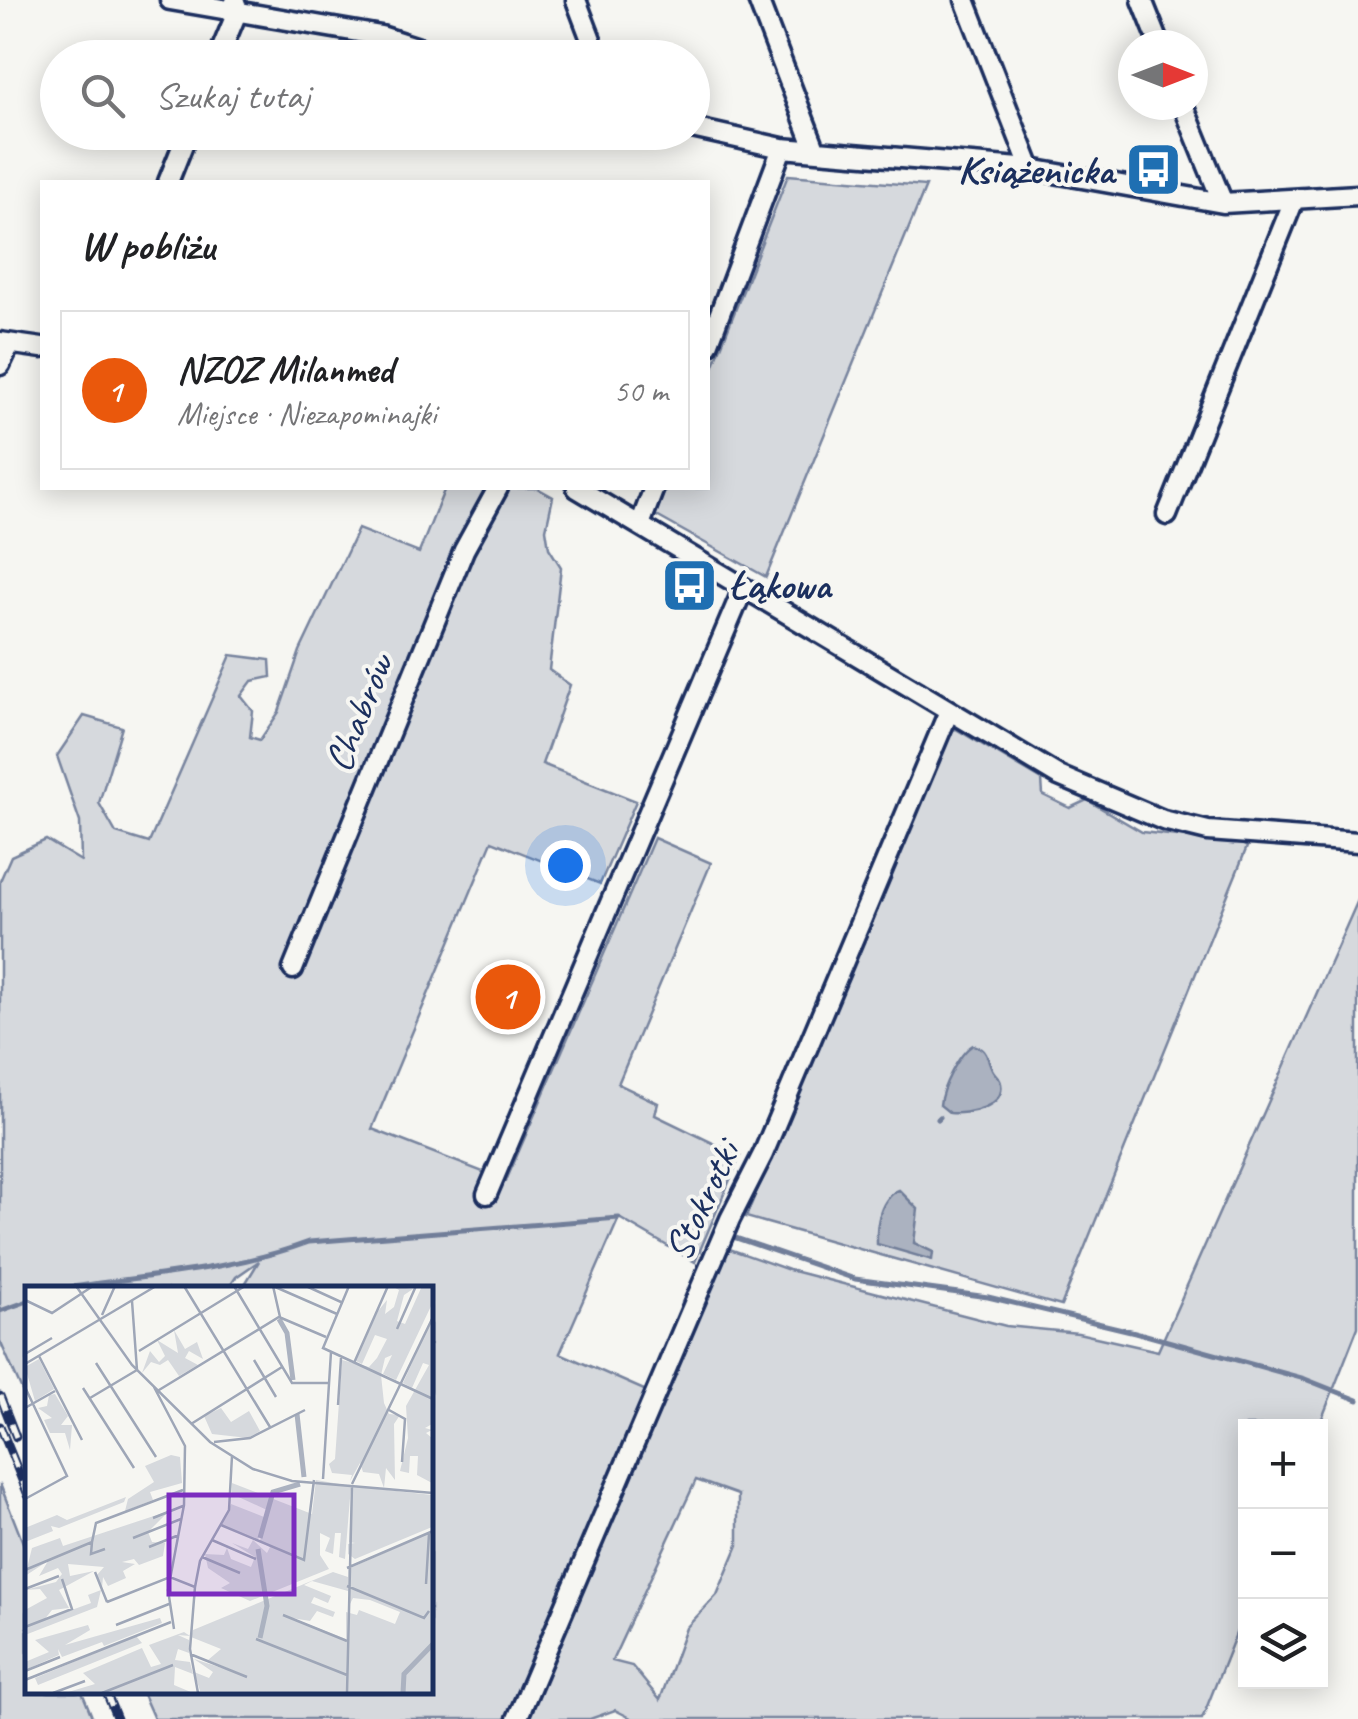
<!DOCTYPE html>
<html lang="pl">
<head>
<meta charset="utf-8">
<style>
  :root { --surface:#fff; --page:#f2f2f2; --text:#202124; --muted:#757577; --line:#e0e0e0; --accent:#ea580c }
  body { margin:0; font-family:Caveat,sans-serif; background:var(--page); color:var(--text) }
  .controls { position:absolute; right:30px; bottom:30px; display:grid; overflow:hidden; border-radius:0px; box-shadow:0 5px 25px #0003 }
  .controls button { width:90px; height:90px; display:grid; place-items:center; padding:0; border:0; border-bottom:2px solid var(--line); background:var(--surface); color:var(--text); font:50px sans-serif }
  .compass { position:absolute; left:1118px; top:30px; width:90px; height:90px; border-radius:50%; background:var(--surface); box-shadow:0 5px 25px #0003; rotate:90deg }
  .you { position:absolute; left:565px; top:865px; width:35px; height:35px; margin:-25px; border:8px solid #fff; border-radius:50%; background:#1a73e8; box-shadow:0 0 0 15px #1a73e833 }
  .badge { display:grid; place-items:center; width:65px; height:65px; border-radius:50%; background:var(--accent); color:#fff; font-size:32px; font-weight:700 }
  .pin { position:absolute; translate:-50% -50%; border:5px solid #fff; box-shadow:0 2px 10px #0006 }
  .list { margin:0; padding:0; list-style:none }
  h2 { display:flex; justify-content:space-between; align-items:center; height:130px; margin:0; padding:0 40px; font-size:42px }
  h2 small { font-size:32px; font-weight:400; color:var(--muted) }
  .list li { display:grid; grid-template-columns:65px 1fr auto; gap:30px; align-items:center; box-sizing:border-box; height:160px; margin:0 20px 20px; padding:0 20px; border:2px solid var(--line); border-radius:0px }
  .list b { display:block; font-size:38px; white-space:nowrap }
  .list p { margin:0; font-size:32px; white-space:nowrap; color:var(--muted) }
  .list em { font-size:32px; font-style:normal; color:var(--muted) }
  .icon { flex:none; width:55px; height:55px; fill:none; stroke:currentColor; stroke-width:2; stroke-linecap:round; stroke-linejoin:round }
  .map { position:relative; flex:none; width:1358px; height:1719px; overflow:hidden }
  .search { position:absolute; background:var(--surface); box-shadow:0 5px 25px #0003; left:40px; top:40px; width:670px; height:110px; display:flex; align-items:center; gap:25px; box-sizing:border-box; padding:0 35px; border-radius:55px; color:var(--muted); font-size:38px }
  .panel { position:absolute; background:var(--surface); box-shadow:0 5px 25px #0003; left:40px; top:180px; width:670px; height:310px; border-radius:0px }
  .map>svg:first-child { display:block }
  .green { fill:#d6d9dd; stroke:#78849e; stroke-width:2.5; fill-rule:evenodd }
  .water { fill:#abb2c0; stroke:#717e99; stroke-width:2.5 }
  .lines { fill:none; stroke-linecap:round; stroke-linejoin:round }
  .stream { stroke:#717e99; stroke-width:5 }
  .street-casing { stroke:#1b2f5e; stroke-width:25 }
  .street { stroke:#f6f6f2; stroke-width:18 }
  .rail-casing { stroke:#1b2f5e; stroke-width:9 }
  .rail { stroke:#f6f6f2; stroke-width:5; stroke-dasharray:15; stroke-linecap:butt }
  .labels { text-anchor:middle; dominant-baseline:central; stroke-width:8; stroke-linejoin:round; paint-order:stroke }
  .poi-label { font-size:40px; font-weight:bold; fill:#1b2f5e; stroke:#f6f6f2; text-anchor:end }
  .street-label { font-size:40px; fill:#1b2f5e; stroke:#f6f6f2 }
  .inset-river { fill:none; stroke:#abb2c0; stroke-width:5 }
  .inset-road { fill:none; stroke:#9ea6b7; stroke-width:2.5 }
  .view { fill:#7b2cbf; fill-opacity:0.15; stroke:#7b2cbf; stroke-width:5 }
  .inset-edge { fill:none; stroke:#1b2f5e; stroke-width:5 }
</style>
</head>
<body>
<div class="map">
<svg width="1358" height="1719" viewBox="0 0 1358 1719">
  <rect width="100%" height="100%" fill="#f6f6f2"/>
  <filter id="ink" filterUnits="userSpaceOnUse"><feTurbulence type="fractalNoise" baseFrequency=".01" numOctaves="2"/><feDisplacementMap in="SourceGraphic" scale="20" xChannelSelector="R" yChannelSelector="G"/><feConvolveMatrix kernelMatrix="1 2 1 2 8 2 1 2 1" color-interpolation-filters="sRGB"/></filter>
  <g filter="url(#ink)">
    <!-- green -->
    <path class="green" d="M 788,175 L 926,186 L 766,577 L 655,515 L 666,488 L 708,488 L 708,380 Z
      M 445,488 L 537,488 L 553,497 L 546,529 L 549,548 L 561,567 L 549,670 L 570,685 L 542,764 L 636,801 L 600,884 L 492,841 L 372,1129 L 506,1181 L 654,838 L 711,863 L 618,1084 L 658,1103 L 655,1115 L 740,1156 L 695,1262 L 619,1218 L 560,1353 L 644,1390 L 664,1393 L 727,1248 L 789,1270 L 1006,1326 L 1078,1333 L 1158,1351 L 1358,900 L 1358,1327 L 1319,1426 L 1246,1426 L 1245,1611 L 1202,1719 L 633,1719 L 615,1710 L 590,1719 L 154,1719 L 142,1692 L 430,1692 L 430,1289 L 242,1289 L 259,1261 L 236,1277 L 228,1289 L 28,1289 L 27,1402 L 0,1341 L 0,881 L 11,856 L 46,840 L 81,861 L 80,822 L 57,756 L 84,716 L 122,727 L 99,803 L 116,833 L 149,843 L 231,655 L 270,660 L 271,677 L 252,681 L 241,696 L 253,711 L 250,737 L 260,740 L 279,712 L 300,651 L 358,529 L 419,553 ZM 696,1480 L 738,1495 L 738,1545 L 717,1595 L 686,1628 L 660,1700 L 632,1666 L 612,1661 Z
      M 956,729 L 1042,780 L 1043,795 L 1070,808 L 1087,800 L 1142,832 L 1240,843 L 1247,847 L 1061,1306 L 746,1217 L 946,732 Z
      M 0,1484 L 27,1553 L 28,1692 L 82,1692 L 93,1719 L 0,1719 Z"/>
    <!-- water -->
    <path class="water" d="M 973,1045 C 988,1049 986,1056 992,1069 C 994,1074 1000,1077 1001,1083 C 1006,1107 967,1115 950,1113 L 940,1105 C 941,1089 959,1053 973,1045 Z
      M 899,1190 L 918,1209 L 914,1243 L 933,1252 L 932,1260 L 877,1244 C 876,1224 880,1198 899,1190 Z"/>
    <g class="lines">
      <!-- stream -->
      <path class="stream" d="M 938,1119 L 940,1117
        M 733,1237 L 855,1279 L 988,1297 L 1135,1332 L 1305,1379 L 1358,1400
        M 60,1289 C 144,1275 228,1272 309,1242 L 619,1218
        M 0,1311 L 28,1301"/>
      <defs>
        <path id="street" d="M 170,0 L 381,36 L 449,58
          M 576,0 L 598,58
          M 758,0 L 816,151
          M 965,0 L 1031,169
          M 1142,0 L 1160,45
          M 218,58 L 238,10 L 235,2
          M 1183,105 L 1223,203
          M 692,128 L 782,148 L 1031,169 L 1223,203 L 1358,195
          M 168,182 L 188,132
          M 0,342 L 42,348
          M 708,345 L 782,148
          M 0,365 L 10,344
          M 577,488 L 1059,776 L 1163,820 L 1208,831 L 1358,842
          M 1167,515 L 1294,200
          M 641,522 L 654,488
          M 293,969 L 464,550 L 498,488
          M 487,1194 L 743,589
          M 517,1719 L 730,1219 L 763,1154 L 949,711"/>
      </defs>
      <!-- street casing -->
      <use href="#street" class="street-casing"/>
      <!-- street -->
      <use href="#street" class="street"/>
      <defs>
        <path id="rail" d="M 0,1396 L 16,1437
          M 0,1426 L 28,1495
          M 106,1692 L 117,1719"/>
      </defs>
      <!-- rail casing -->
      <use href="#rail" class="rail-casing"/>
      <!-- rail -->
      <use href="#rail" class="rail"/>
    </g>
  </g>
  <!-- icons -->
  <defs>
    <symbol id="bus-square" viewBox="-11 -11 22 22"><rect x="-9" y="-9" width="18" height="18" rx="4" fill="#1f6fb2" stroke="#f6f6f2"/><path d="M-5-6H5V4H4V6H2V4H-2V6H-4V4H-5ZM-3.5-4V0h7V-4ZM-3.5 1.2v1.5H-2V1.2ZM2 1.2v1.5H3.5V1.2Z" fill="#fff"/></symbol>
  </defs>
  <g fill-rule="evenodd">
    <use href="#bus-square" x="1122" y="138" width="63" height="63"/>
    <use href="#bus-square" x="658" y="554" width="63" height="63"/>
  </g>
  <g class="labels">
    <!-- poi labels -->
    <g class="poi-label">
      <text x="1114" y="170">Książenicka</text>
      <text x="729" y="585" text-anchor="start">Łąkowa</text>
    </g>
    <!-- street labels -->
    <g class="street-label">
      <text transform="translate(359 713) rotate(-68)">Chabrów</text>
      <text transform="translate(702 1201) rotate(-65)">Stokrotki</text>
    </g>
  </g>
  <!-- overview -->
  <g transform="translate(25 1286)">
    <rect width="408" height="408" fill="#f6f6f2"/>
    <path d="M 367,0 L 388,3 L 379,9 L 372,35 L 380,38 L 397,0 L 407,0 L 407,18 L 371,94 L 358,88 L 367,69 L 360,72 L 356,89 L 359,117 L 364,128 L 375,129 L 369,138 L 370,194 L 361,182 L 359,202 L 354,188 L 338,186 L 335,177 L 325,195 L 327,189 L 307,187 L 304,178 L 310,173 L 317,74 L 344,81 L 352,72 L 362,53 L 350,49 L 337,78 L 331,75 L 353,25 L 362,14 L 360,28 L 369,21 L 374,4 ZM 407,32 L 407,138 L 400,142 L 407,144 L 401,147 L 407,152 L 407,197 L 392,189 L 393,170 L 385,170 L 384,187 L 375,185 L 383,152 L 381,120 L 404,79 L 398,77 L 387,102 L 378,97 ZM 149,44 L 160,63 L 172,56 L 178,73 L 164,65 L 160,72 L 173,79 L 154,90 L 143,74 L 135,79 L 126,76 L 117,87 L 125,65 L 134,76 L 140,70 L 132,54 L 153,67 ZM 14,73 L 29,103 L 10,115 L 0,81 ZM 24,109 L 30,108 L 43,130 L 36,139 L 47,139 L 45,164 L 40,147 L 25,147 L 19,134 L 27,132 L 13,122 L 22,120 ZM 196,122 L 206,136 L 224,125 L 235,145 L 223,152 L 187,148 L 179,130 ZM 146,169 L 155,171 L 157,197 L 125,206 L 128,214 L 100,225 L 103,213 L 129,196 L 120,180 ZM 291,194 L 326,200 L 320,273 L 314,271 L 316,247 L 310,247 L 308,268 L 300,265 L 305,252 L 295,247 L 295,269 L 304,283 L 225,315 L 196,302 L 205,297 L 183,282 L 180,268 L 199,269 L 202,262 L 206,273 L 226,281 L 230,271 L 207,257 L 223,263 L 228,254 L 242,267 L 245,261 L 235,255 L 242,224 L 207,208 L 207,197 L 287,228 ZM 327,200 L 407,209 L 407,241 L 330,273 L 323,268 L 323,258 L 330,257 L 324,256 ZM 101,211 L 99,216 L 34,242 L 26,240 L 28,245 L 0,256 L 0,242 L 32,229 L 42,234 ZM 206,218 L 239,231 L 233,254 L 197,239 ZM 144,225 L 123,246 L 127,256 L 140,257 L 138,270 L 114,279 L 109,273 L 97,276 L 110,278 L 98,285 L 101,292 L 83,300 L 78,291 L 77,302 L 72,289 L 79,281 L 43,278 L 45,290 L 69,285 L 34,304 L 44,322 L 27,324 L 19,334 L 66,317 L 63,309 L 76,304 L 72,321 L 0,349 L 0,324 L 22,312 L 15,303 L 0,304 L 31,296 L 37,288 L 33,282 L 14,290 L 23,275 L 0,290 L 7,262 L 35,252 L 38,260 ZM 407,246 L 407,407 L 175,405 L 169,386 L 184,392 L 188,386 L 169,373 L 219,389 L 183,374 L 196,363 L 166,351 L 168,344 L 308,286 L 323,291 L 323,283 ZM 287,295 L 323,305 L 325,318 L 328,312 L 345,314 L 375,326 L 370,338 L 334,324 L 332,329 L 321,326 L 321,353 L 267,332 L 285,335 L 292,325 L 308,331 L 310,326 L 286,317 L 289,311 L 303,317 L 306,310 L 279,299 ZM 135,332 L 137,337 L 79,360 L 77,356 L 37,371 L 33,363 L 34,369 L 0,384 L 0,376 L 24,366 L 10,354 L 63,339 L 65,344 L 40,359 ZM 159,346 L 165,350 L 153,349 L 164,354 L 164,367 L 153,363 L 150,374 L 165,376 L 168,388 L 150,381 L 149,399 L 168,407 L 40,407 L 70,398 L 58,387 L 117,362 L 126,381 L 136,378 L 124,359 ZM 111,350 L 117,357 L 13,399 L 10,392 Z" fill="#d6d9dd" fill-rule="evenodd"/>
    <path class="inset-river" d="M 254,33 L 262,47 L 268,94M 272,128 L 279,191M 235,252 L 248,206 L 275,198M 233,263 L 242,320 L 235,352M 378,407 L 379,388 L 408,358"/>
    <path class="inset-road" d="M 51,0 L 107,79 L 185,156 L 228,183 L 267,195 L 408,207M 159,0 L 245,141M 209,0 L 267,97 L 304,97M 248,0 L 312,28M 248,0 L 255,31M 281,0 L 316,16M 324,0 L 298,62 L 408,113M 0,14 L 27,27 L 68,0M 107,15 L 112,84M 77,29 L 90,0M 372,43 L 391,0M 114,65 L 220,0M 0,68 L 27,52M 14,70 L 57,154M 229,74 L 251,111M 71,77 L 131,171M 329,77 L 363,0M 0,78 L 131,0M 0,101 L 42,190 L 0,213M 129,101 L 160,160 L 159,219 L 143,304 L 149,343M 58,102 L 109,182M 134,104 L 254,31 L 301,51M 65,112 L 112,84M 313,119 L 316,72M 0,122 L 30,105M 364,124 L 380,133 L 377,176M 166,138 L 257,81M 189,156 L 225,152 L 280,124M 298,193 L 306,66M 327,198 L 408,31M 128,232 L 158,220M 196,239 L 279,274 L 289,194M 108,252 L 156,233M 187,254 L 231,273M 67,256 L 71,237 L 158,204M 124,261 L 154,249M 177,271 L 215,287M 322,282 L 408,245M 0,284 L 67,256 L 66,268 L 80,263M 70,286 L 82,316M 401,298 L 404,248M 322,300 L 399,332 L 404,325M 0,303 L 34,290M 82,316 L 145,291 L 170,301M 258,329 L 322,355M 91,339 L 144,318M 0,341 L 47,323 L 37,293M 231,353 L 322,389M 165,368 L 222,391M 0,385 L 35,371M 0,394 L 146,336M 28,407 L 60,395M 77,407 L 148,379M 173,407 L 165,363 L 170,301 L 175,275 L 204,224 L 207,170M 322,407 L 327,199"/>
    <path class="view" d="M 144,209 L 269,209 L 269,308 L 144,308 Z"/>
    <rect width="408" height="408" class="inset-edge"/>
  </g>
</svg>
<div class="controls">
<button>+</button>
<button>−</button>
<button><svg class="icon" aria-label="layers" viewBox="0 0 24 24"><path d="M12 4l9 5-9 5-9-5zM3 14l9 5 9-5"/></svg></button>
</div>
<svg class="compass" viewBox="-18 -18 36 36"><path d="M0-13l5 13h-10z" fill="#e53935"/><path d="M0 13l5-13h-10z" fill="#757577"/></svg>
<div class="you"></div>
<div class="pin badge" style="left:508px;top:997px">1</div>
<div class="search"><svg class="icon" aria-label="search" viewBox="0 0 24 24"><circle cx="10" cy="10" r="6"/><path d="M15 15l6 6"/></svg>Szukaj tutaj</div>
<section class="panel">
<h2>W pobliżu<small></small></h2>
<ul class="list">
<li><span class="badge">1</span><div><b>NZOZ Milanmed</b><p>Miejsce · Niezapominajki</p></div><em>50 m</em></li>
</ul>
</section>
</div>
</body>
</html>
